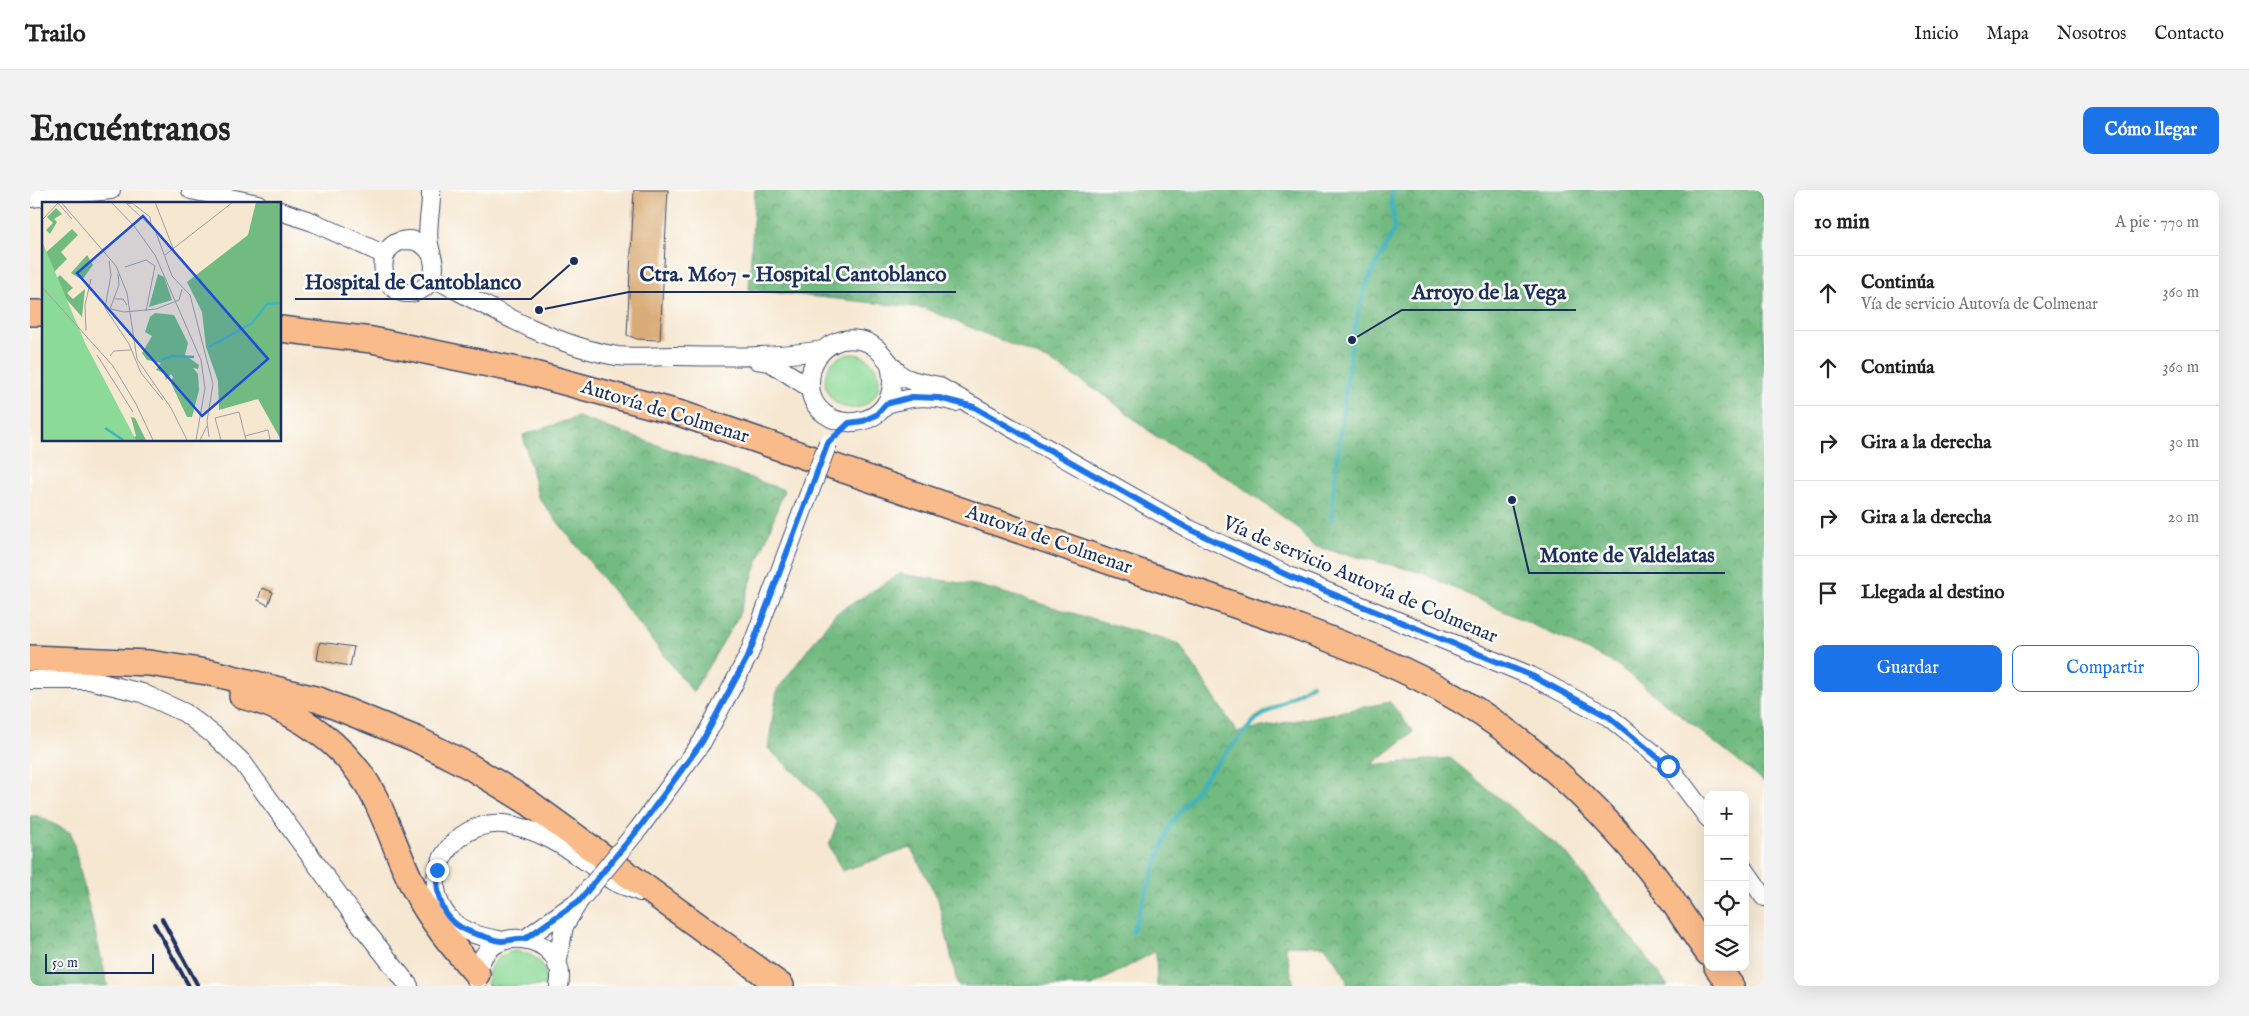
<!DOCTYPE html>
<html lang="es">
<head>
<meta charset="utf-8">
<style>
  :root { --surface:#fff; --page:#f2f2f2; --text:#222; --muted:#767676; --line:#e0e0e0; --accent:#1a73e8 }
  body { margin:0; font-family:"IM FELL English",serif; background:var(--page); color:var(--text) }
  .controls { position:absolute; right:15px; bottom:15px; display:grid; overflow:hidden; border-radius:10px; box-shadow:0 5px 20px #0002 }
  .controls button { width:45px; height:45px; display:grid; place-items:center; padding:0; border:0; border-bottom:1px solid var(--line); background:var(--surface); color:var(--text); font:25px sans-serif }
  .scale { position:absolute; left:15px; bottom:12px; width:109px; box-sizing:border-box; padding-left:5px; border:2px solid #1b2f5e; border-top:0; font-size:14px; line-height:18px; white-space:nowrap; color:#1b2f5e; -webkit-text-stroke:4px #fdfcf7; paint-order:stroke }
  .stop { position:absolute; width:15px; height:15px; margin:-11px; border:4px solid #1a73e8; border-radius:50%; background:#fff }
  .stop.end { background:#1a73e8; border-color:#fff; box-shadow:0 1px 5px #0008 }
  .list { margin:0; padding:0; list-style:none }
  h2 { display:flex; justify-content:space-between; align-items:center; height:65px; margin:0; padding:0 20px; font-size:21px }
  h2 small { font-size:16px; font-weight:400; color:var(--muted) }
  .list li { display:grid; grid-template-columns:32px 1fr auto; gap:15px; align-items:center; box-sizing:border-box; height:75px; padding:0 20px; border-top:1px solid var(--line) }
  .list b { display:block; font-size:19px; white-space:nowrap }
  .list p { margin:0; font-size:16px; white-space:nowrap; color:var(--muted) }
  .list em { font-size:16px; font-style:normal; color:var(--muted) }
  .actions { display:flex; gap:10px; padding:15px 20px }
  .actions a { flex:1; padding:11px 0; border:1px solid var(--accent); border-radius:10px; text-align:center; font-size:18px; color:var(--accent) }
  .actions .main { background:var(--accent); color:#fff }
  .icon { flex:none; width:28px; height:28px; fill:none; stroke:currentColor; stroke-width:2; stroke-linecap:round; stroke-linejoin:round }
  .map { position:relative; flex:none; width:1734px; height:796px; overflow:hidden; border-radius:10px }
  header { display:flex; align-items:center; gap:30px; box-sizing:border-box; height:70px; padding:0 25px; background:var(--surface); border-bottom:1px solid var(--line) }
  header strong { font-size:24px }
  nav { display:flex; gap:28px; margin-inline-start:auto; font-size:18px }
  .intro { display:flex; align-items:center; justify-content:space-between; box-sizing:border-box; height:120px; padding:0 30px }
  h1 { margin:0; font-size:35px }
  .button { padding:12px 22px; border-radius:10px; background:var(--accent); color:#fff; font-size:18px; font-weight:700 }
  main { display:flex; gap:30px; padding:0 30px }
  aside { flex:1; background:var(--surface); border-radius:10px; box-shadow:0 5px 20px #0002 }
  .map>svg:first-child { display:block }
  .forest { fill:url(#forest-crowns); stroke:#46746f }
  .green { fill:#8cda98; stroke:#54847b }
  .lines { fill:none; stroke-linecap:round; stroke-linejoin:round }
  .stream { stroke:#42b3ba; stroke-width:4.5 }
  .building { fill:#d9ab76 }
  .minor-casing { stroke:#3c4b6f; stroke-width:20 }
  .highway-casing { stroke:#3c4b6f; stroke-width:28 }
  .minor { stroke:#fff; stroke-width:18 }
  .highway { stroke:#fabb8b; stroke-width:25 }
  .rail { stroke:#1b2f5e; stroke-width:4 }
  .minor-bridge-casing { stroke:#3c4b6f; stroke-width:20; stroke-linecap:butt }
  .minor-bridge { stroke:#fff; stroke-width:18 }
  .route { stroke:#1a73e8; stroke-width:6 }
  .labels { text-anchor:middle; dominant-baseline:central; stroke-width:5; stroke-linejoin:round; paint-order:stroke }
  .street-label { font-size:20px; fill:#1b2f5e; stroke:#fdfcf7 }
  .inset-river { fill:none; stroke:#42b3ba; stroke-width:2.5 }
  .inset-road { fill:none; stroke:#9e9da3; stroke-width:1 }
  .view { fill:#1d4ed8; fill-opacity:0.15; stroke:#1d4ed8; stroke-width:2.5 }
  .inset-edge { fill:none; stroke:#1b2f5e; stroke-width:2.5 }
  .leader { fill:none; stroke:#1b2f5e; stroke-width:2 }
  .callout-dot { fill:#1b2f5e; stroke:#fdfcf7; stroke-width:2 }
  .callout-label { font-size:21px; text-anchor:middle; font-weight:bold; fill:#1b2f5e; stroke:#fdfcf7; stroke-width:5; stroke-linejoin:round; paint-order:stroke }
</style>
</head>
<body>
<header>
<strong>Trailo</strong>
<nav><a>Inicio</a><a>Mapa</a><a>Nosotros</a><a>Contacto</a></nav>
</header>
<div class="intro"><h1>Encuéntranos</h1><a class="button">Cómo llegar</a></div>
<main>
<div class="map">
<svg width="1734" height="796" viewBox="0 0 1734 796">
  <defs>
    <pattern id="forest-crowns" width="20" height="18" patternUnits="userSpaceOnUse" patternTransform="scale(1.25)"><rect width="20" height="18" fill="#71ba80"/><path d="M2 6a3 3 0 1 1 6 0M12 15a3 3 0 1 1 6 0" fill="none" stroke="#5c986c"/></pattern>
  </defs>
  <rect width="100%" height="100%" fill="#fdfcf7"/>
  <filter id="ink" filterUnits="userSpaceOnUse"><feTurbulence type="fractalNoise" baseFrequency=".02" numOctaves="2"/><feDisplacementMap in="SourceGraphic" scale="10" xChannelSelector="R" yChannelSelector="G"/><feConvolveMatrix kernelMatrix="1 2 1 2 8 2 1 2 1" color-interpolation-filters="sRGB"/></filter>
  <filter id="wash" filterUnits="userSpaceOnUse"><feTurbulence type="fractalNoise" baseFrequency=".0096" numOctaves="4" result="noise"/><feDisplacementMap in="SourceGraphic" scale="20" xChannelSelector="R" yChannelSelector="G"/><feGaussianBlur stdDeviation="1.12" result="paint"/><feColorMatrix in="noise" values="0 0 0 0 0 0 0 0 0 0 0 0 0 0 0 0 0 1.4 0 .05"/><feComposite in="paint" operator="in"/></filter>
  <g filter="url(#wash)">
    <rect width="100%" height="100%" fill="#f6e7d1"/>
    <!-- forest -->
    <path class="forest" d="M 725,0 L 1734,0 L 1734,592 L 1586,474 L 1390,382 L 1283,356 L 1267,337 L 1200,289 L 1124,245 L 1077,207 L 1020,171 L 894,118 L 719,100 Z
      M 548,227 L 754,300 L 708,427 L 663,502 L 508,307 L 493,245 Z
      M 870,384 L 950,396 L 1149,454 L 1207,542 L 1360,512 L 1383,542 L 1341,575 L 1420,568 L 1536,663 L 1638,796 L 1318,796 L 1314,784 L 1295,756 L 1255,755 L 1264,796 L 1127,796 L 1126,761 L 1062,796 L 928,796 L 908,709 L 881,658 L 812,681 L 799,655 L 807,633 L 785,602 L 738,558 L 747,500 L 805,424 Z
      M 0,626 L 8,626 L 41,643 L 78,796 L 0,796 Z"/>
    <!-- green -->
    <path class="green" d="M795 191a27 27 0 1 1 54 0a27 27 0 1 1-54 0Z
      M 484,761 C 504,762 519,775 515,796 L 458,796 C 456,777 467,765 484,761 Z"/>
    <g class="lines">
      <!-- stream -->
      <path class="stream" d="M 1302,331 L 1304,293 L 1322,150 L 1335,96 L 1365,39 L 1361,8 L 1363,0
        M 1102,742 L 1140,635 L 1182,579 L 1226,529 L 1282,494"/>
    </g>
    <g id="blocks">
      <!-- building -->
      <path class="building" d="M 604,0 L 638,0 L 630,150 L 607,149 L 597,145 Z
        M 232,398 L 243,402 L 238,415 L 228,410 Z
        M 290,452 L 324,457 L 320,476 L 287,470 Z"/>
    </g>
  </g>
  <g filter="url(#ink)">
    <use href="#blocks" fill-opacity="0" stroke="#3c4b6f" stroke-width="1"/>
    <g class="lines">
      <defs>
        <path id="minor" d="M 161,0 L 228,14
          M 401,0 C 402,18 396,36 399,54 C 401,66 407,75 402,87 C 399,94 393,100 385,102 C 349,111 340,52 378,50 C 388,50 398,56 402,66
          M 0,8 L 81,0
          M 250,21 L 283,32 L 355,65
          M 402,87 C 458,117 524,156 587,166 C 606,168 626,166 645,166 C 694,167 744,168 793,160
          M 727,170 L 740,172 L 780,198
          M 860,175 C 877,246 780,249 780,194 C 780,184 782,174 788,166 C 798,153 813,147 829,150 C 850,153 856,173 871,185 C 880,192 897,193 908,196 L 1159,339 L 1259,386 L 1501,486 L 1579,527 L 1638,575 L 1678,628
          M 856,214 C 884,206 898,205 926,212
          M 0,490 L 59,490 L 112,503 L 155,523 L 185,546 L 213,573 L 324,726 L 379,796
          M 610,637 L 672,552 L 702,497 L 719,464 L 774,317
          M 1715,680 L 1734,707
          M 495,749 L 544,714
          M 473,751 C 454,747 435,744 421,730 C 383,691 422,629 474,634 C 507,638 534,656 560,674 C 568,680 576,688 585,692 C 593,696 602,698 610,702
          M 527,775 L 534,736 L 549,711
          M 447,793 C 446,726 541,742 529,796"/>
        <path id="highway" d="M 0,123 L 14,123
          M 250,139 L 342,150 L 497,182 L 652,224 L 1257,433 C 1316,455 1376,478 1430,510 C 1501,553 1562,611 1614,673 C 1638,701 1657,734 1678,763
          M 0,468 L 119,473 L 183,483 L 289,510 L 386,549 L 439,576 L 498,612 L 751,796
          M 212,506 C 267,519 321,558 346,610 C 360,639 370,670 384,698 C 401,731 423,757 447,784
          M 1687,777 L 1701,796"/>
      </defs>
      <!-- minor casing -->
      <use href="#minor" class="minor-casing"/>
      <!-- highway casing -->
      <use href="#highway" class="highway-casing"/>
      <!-- minor -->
      <use href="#minor" class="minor"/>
      <!-- highway -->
      <use href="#highway" class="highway"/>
      <!-- rail -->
      <path class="rail" d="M 132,729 L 168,796
        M 124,734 L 159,796"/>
      <defs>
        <path id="minor-bridge" d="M 774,317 L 798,253
          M 549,711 L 610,637"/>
      </defs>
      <!-- minor-bridge casing -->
      <use href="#minor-bridge" class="minor-bridge-casing"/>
      <!-- minor-bridge -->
      <use href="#minor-bridge" class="minor-bridge"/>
    </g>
  </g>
  <g class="lines" filter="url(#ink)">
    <!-- route -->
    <path class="route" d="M 407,680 C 406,716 416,737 453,746 C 459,748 466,751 472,751 C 480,751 486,748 495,749 L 549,711 L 610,637 L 672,552 L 719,464 L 798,253 L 819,233 L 833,231 L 846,225 L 856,214 L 882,207 L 909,208 L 944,217 L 1159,339 L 1259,386 L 1502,486 L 1579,527 L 1638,576"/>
  </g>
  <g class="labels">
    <!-- street labels -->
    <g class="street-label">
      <text transform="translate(635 222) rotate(17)">Autovía de Colmenar</text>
      <text transform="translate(1019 350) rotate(19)">Autovía de Colmenar</text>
      <text transform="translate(1330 390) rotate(23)">Vía de servicio Autovía de Colmenar</text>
    </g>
  </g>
  <!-- overview -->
  <g transform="translate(12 12)">
    <rect width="239" height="239" fill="#f6e7d1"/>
    <path d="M 214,0 L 239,0 L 239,238 L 216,197 L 177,208 L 176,179 L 164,145 L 160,110 L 145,80 L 206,33 ZM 14,6 L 20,12 L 12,17 L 15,20 L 8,32 L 4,28 L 11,21 L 5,15 ZM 30,27 L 36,33 L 19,50 L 25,57 L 5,77 L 0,54 ZM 45,53 L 51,63 L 40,78 L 29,71 ZM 116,72 L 122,75 L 130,98 L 107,105 ZM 18,73 L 31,86 L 25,91 L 31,97 L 43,87 L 40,115 L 10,81 ZM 113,111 L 132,113 L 146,141 L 143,153 L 157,163 L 156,167 L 151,166 L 156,172 L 157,188 L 150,215 L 145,215 L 129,181 L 131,175 L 129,172 L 124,178 L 122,171 L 114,168 L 119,161 L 105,158 L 100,151 L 110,134 L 103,130 L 108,115 ZM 89,215 L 93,216 L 104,238 L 87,238 L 94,234 Z" fill="#71ba80"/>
    <path d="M 0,39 L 44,143 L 94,238 L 0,238 Z" fill="#8cda98"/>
    <path class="inset-river" d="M 167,145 L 210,121 L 225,102 L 239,101M 119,158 L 130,154 L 152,155M 63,226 L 81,238"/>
    <path class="inset-road" d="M 15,0 L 30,17M 19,0 L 74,64 L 85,91 L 95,157 L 129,206 L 145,238M 69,0 L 92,24 L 113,53 L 159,158 L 163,186 L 154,238M 83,0 L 113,28 L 130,74 L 148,93 L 171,182 L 165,219 L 167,235M 113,0 L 131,46M 85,2 L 90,1 L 108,15 L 109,22M 0,18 L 16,1M 123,53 L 191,0M 67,59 L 69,73 L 63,106 L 87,142 L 99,171 L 121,198M 83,65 L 104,58 L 113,64 L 104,109M 0,85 L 71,164 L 94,202 L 111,238M 73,97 L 81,97 L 85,103M 68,107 L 77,83 L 76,72M 69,107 L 82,110 L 114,107 L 137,98 L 140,87M 44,129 L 43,103 L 49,77M 55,153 L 91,210M 68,154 L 72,149 L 89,148M 203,234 L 226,228 L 228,237 L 225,238M 158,238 L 165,224M 179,238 L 173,216 L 197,210 L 204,238"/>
    <path class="view" d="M 101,14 L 226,157 L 160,214 L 35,71 Z"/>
    <rect width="239" height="239" class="inset-edge"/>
  </g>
  <!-- callouts -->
  <path class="leader" d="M509 120L599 102H926M544 71L501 109H265M1322 150L1372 120H1546M1482 310L1499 383H1695"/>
  <g class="callout-dot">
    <circle cx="509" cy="120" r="5"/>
    <circle cx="544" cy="71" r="5"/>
    <circle cx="1322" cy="150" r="5"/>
    <circle cx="1482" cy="310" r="5"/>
  </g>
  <g class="callout-label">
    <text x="763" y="91">Ctra. M607 - Hospital Cantoblanco</text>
    <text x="383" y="99">Hospital de Cantoblanco</text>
    <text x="1459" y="109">Arroyo de la Vega</text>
    <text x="1597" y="372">Monte de Valdelatas</text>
  </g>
</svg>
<div class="controls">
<button>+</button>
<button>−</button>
<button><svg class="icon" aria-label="locate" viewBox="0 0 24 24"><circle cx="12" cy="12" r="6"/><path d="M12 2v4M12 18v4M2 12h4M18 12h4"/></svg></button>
<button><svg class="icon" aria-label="layers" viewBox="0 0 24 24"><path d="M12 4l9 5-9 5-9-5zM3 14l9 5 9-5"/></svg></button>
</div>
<div class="scale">50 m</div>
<div class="stop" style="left:1638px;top:576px"></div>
<div class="stop end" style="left:407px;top:680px"></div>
</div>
<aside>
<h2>10 min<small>A pie · 770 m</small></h2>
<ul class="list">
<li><svg class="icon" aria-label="ahead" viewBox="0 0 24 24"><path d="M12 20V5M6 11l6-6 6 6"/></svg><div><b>Continúa</b><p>Vía de servicio Autovía de Colmenar</p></div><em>360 m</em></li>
<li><svg class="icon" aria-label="ahead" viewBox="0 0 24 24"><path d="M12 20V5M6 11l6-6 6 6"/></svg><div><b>Continúa</b></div><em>360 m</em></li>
<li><svg class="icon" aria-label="right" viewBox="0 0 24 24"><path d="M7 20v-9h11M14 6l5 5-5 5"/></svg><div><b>Gira a la derecha</b></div><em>30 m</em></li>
<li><svg class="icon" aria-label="right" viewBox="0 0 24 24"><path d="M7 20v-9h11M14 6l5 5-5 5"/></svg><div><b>Gira a la derecha</b></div><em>20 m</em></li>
<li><svg class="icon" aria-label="arrive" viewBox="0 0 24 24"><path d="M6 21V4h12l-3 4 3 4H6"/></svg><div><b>Llegada al destino</b></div></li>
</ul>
<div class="actions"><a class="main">Guardar</a><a>Compartir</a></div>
</aside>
</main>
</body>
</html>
